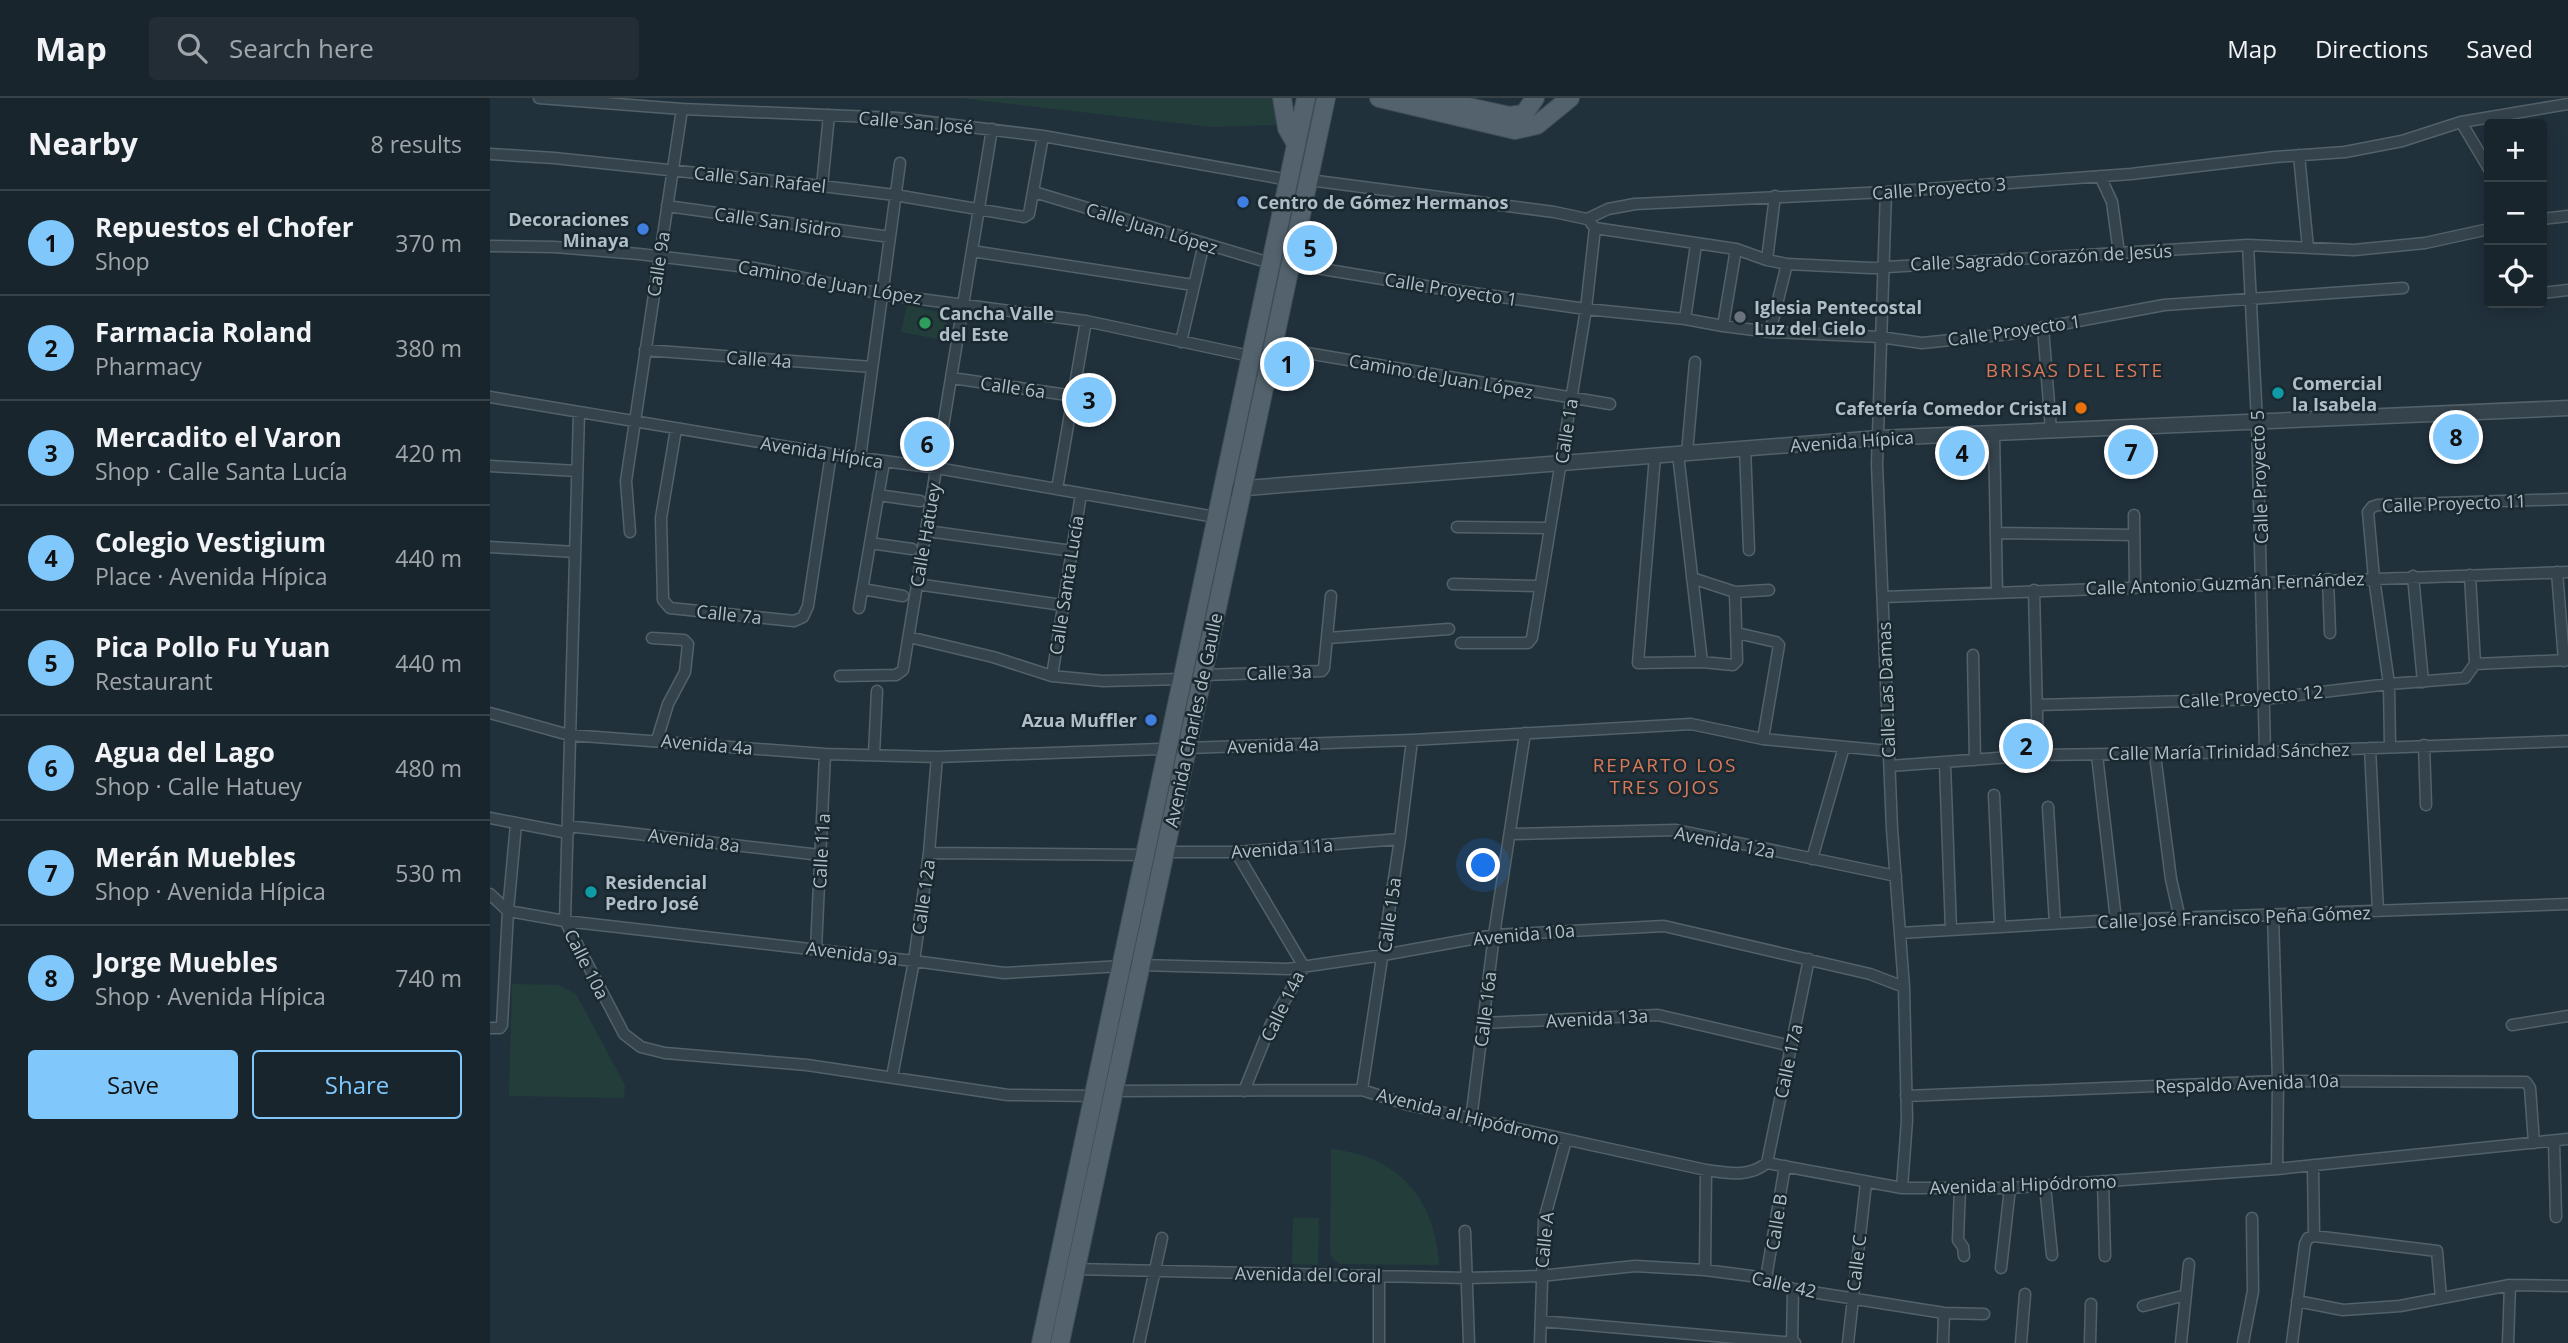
<!DOCTYPE html>
<html lang="en">
<head>
<meta charset="utf-8">
<style>
  :root { --surface:#19252d; --page:#222d35; --text:#f1f3f6; --muted:#9fa5aa; --line:#374249; --accent:#80c8fc }
  body { margin:0; font-family:"Open Sans",sans-serif; background:var(--page); color:var(--text) }
  .controls { position:absolute; right:21px; top:21px; display:grid; overflow:hidden; border-radius:7px; box-shadow:0 4px 18px #0003 }
  .controls button { width:63px; height:63px; display:grid; place-items:center; padding:0; border:0; border-bottom:2px solid var(--line); background:var(--surface); color:var(--text); font:35px sans-serif }
  .you { position:absolute; left:994px; top:768px; width:24px; height:24px; margin:-18px; border:5px solid #fff; border-radius:50%; background:#1a73e8; box-shadow:0 0 0 10px #1a73e833 }
  .badge { display:grid; place-items:center; width:46px; height:46px; border-radius:50%; background:var(--accent); color:#111; font-size:23px; font-weight:700 }
  .pin { position:absolute; translate:-50% -50%; border:4px solid #fff; box-shadow:0 2px 7px #0006 }
  .list { margin:0; padding:0; list-style:none }
  h2 { display:flex; justify-content:space-between; align-items:center; height:91px; margin:0; padding:0 28px; font-size:30px }
  h2 small { font-size:23px; font-weight:400; color:var(--muted) }
  .list li { display:grid; grid-template-columns:46px 1fr auto; gap:21px; align-items:center; box-sizing:border-box; height:105px; padding:0 28px; border-top:2px solid var(--line) }
  .list b { display:block; font-size:26px; white-space:nowrap }
  .list p { margin:0; font-size:23px; white-space:nowrap; color:var(--muted) }
  .list em { font-size:23px; font-style:normal; color:var(--muted) }
  .actions { display:flex; gap:14px; padding:21px 28px }
  .actions a { flex:1; padding:16px 0; border:2px solid var(--accent); border-radius:7px; text-align:center; font-size:24px; color:var(--accent) }
  .actions .main { background:var(--accent); color:#111 }
  .icon { flex:none; width:38px; height:38px; fill:none; stroke:currentColor; stroke-width:2; stroke-linecap:round; stroke-linejoin:round }
  .map { position:relative; flex:none; width:2078px; height:1245px; overflow:hidden }
  header { display:flex; align-items:center; gap:42px; box-sizing:border-box; height:98px; padding:0 35px; background:var(--surface); border-bottom:2px solid var(--line) }
  header strong { font-size:33px }
  nav { display:flex; gap:38px; margin-inline-start:auto; font-size:24px }
  .search { width:490px; height:63px; background:var(--page); display:flex; align-items:center; gap:18px; box-sizing:border-box; padding:0 24px; border-radius:7px; color:var(--muted); font-size:26px }
  main { display:flex }
  aside { flex:1; background:var(--surface) }
  .map>svg:first-child { display:block }
  .green { fill:#233d3b }
  .lines { fill:none; stroke-linecap:round; stroke-linejoin:round }
  .minor-casing { stroke:#536169; stroke-width:13 }
  .tertiary-casing { stroke:#536169; stroke-width:17 }
  .primary-casing { stroke:#3e4c55; stroke-width:20 }
  .minor { stroke:#35434c; stroke-width:10 }
  .tertiary { stroke:#35434c; stroke-width:14 }
  .primary { stroke:#53626c; stroke-width:18 }
  .shop-dot { fill:#3f7fe0; stroke:#1a2830; stroke-width:2.5 }
  .worship-dot { fill:#6b7280; stroke:#1a2830; stroke-width:2.5 }
  .leisure-dot { fill:#2e9e5b; stroke:#1a2830; stroke-width:2.5 }
  .culture-dot { fill:#0f9aa8; stroke:#1a2830; stroke-width:2.5 }
  .food-dot { fill:#e8710a; stroke:#1a2830; stroke-width:2.5 }
  .labels { text-anchor:middle; dominant-baseline:central; stroke-width:5; stroke-linejoin:round; paint-order:stroke }
  .street-label { font-size:18px; fill:#b0bec8; stroke:#1a2830 }
  .poi-label { font-size:18px; font-weight:bold; fill:#b0bec8; stroke:#1a2830; text-anchor:start }
  .neighbourhood-label { font-size:19px; letter-spacing:2px; fill:#d9795a; stroke:#1a2830 }
</style>
</head>
<body>
<header>
<strong>Map</strong>
<div class="search"><svg class="icon" aria-label="search" viewBox="0 0 24 24"><circle cx="10" cy="10" r="6"/><path d="M15 15l6 6"/></svg>Search here</div>
<nav><a>Map</a><a>Directions</a><a>Saved</a></nav>
</header>
<main>
<aside>
<h2>Nearby<small>8 results</small></h2>
<ul class="list">
<li><span class="badge">1</span><div><b>Repuestos el Chofer</b><p>Shop</p></div><em>370 m</em></li>
<li><span class="badge">2</span><div><b>Farmacia Roland</b><p>Pharmacy</p></div><em>380 m</em></li>
<li><span class="badge">3</span><div><b>Mercadito el Varon</b><p>Shop · Calle Santa Lucía</p></div><em>420 m</em></li>
<li><span class="badge">4</span><div><b>Colegio Vestigium</b><p>Place · Avenida Hípica</p></div><em>440 m</em></li>
<li><span class="badge">5</span><div><b>Pica Pollo Fu Yuan</b><p>Restaurant</p></div><em>440 m</em></li>
<li><span class="badge">6</span><div><b>Agua del Lago</b><p>Shop · Calle Hatuey</p></div><em>480 m</em></li>
<li><span class="badge">7</span><div><b>Merán Muebles</b><p>Shop · Avenida Hípica</p></div><em>530 m</em></li>
<li><span class="badge">8</span><div><b>Jorge Muebles</b><p>Shop · Avenida Hípica</p></div><em>740 m</em></li>
</ul>
<div class="actions"><a class="main">Save</a><a>Share</a></div>
</aside>
<div class="map">
<svg width="2078" height="1245" viewBox="0 0 2078 1245">
  <rect width="100%" height="100%" fill="#21313c"/>
  <!-- green -->
  <path class="green" d="M 469,0 L 785,0 L 790,23 L 784,27 L 721,29 Z
    M 417,207 L 458,216 L 453,242 L 411,234 Z
    M 22,886 L 69,887 L 86,896 L 135,987 L 134,1000 L 19,998 Z
    M 841,1051 C 909,1058 945,1101 949,1167 L 850,1166 L 843,1161 L 840,1155 Z
    M 803,1120 L 829,1120 L 828,1167 L 802,1166 Z"/>
  <g class="lines">
    <defs>
      <path id="minor" d="M 49,0 L 192,11 L 407,20 L 553,38 L 799,82
        M 1971,24 L 1999,71
        M 0,56 L 64,60 L 332,88 L 405,97 L 534,119 L 539,116 L 553,38
        M 1809,57 L 1818,150
        M 1610,78 L 1622,104 L 1629,155
        M 819,82 L 1064,114 L 1097,121 L 1118,111 L 1145,106 L 1396,94 L 1641,76 L 1785,59 L 1855,54 L 1912,43 L 1971,24 L 2078,6
        M 332,88 L 339,17
        M 544,94 L 780,165
        M 1396,94 L 1387,366 L 1402,731 L 1414,889 L 1417,1022 L 1412,1090
        M 177,108 L 400,139
        M 2052,121 L 2078,118
        M 1105,130 L 1246,151 L 1277,162 L 1297,166 L 1381,170 L 1758,147 L 1864,152 L 1935,145 L 1999,131
        M 1758,147 L 1767,323 L 1775,654
        M 0,148 L 65,149 L 149,156 L 265,170 L 392,196 L 596,223 L 760,258
        M 482,153 L 703,187
        M 1277,162 L 1285,98
        M 802,166 L 947,190 L 1096,211 L 1195,221 L 1233,228 L 1280,234 L 1390,239 L 1432,245 L 1519,236 L 1674,207 L 1913,190
        M 2052,195 L 2078,192
        M 1195,221 L 1206,147
        M 1233,228 L 1246,151
        M 1553,229 L 1561,332
        M 1280,234 L 1297,166
        M 691,244 L 714,145
        M 781,249 L 1120,306
        M 155,252 L 382,269
        M 462,280 L 584,298
        M 0,299 L 341,356 L 447,370 L 731,420
        M 89,314 L 75,823 L 134,936 L 151,949 L 175,955 L 317,967 L 518,997 L 605,998
        M 186,331 L 171,420 L 173,502 L 180,510 L 304,523 L 313,519 L 318,508 L 341,356
        M 1504,335 L 1507,494
        M 1255,350 L 1259,452
        M 1197,355 L 1205,264
        M 1188,356 L 1212,564
        M 1165,358 L 1148,565 L 1212,564 L 1243,567 L 1247,563 L 1245,494 L 1202,480
        M 370,360 L 410,65
        M 0,368 L 87,373
        M 567,391 L 596,223
        M 388,397 L 430,403
        M 1644,417 L 1645,488
        M 967,429 L 1059,430
        M 437,433 L 582,453
        M 140,434 L 136,383 L 192,11
        M 1506,435 L 1644,437
        M 380,445 L 422,451
        M 0,449 L 85,454
        M 2067,474 L 2074,563
        M 1923,478 L 1933,584
        M 1838,481 L 1840,535
        M 426,486 L 572,507
        M 963,486 L 1050,488
        M 372,491 L 413,498
        M 1544,492 L 1548,657
        M 1245,494 L 1279,492
        M 1393,499 L 2078,474
        M 369,510 L 394,364
        M 1247,535 L 1286,544 L 1289,547 L 1273,641
        M 419,539 L 503,559 L 562,578 L 613,583 L 692,581
        M 162,540 L 194,542 L 198,546 L 195,574 L 178,606 L 167,642
        M 838,540 L 959,531
        M 971,545 L 1038,545 L 1042,540 L 1096,211 L 1105,130 L 1101,125
        M 1483,557 L 1485,662
        M 1985,566 L 2078,562
        M 713,577 L 832,573 L 834,570 L 841,498
        M 350,578 L 406,577 L 413,572 L 502,31
        M 562,578 L 591,396
        M 1547,607 L 1774,601 L 1899,586 L 1975,580 L 1985,566 L 1980,477
        M 0,615 L 79,637 L 335,656 L 447,659 L 697,650 L 922,642 L 1201,626 L 1273,641 L 1399,653
        M 1934,647 L 1936,707
        M 1900,649 L 1899,586 L 1884,480 L 1878,414 L 1882,409 L 1888,407 L 2078,401
        M 1880,650 L 1888,813
        M 384,656 L 387,593
        M 1607,657 L 1626,822
        M 1665,657 L 1681,781 L 1690,821
        M 1455,666 L 1461,832
        M 1400,668 L 1548,657 L 1775,654 L 2078,643
        M 1504,697 L 1510,829
        M 1558,709 L 1565,826
        M 0,720 L 78,735
        M 78,728 L 330,757
        M 1021,736 L 1186,732 L 1406,778
        M 674,754 L 746,754 L 910,741
        M 746,754 L 814,869 L 781,926 L 754,993
        M 439,755 L 656,757
        M 1322,761 L 1354,649
        M 0,796 L 18,813 L 75,823 L 424,863 L 514,875 L 649,867 L 798,871 L 893,857 L 1004,837 L 1174,828 L 1380,876 L 1414,889
        M 1783,817 L 1788,983 L 1787,1071
        M 1410,835 L 1626,822 L 2078,806
        M 326,851 L 335,656
        M 994,925 L 1168,917 L 1301,948
        M 2022,927 L 2078,918
        M 0,930 L 10,930 L 12,927 L 18,813 L 26,726
        M 402,979 L 424,863 L 439,755 L 447,659
        M 872,992 L 910,741 L 922,642
        M 623,993 L 872,992 L 919,1007 L 1216,1072 C 1240,1075 1257,1080 1277,1065 L 1412,1090 L 1520,1090 L 1787,1071 L 2078,1041
        M 1416,998 L 1788,983 L 2036,984 L 2040,990 L 2044,1045
        M 981,1022 L 1004,837 L 1035,635
        M 2064,1043 L 2066,1119
        M 1277,1065 L 1319,861
        M 1823,1067 L 1824,1138
        M 1613,1083 L 1615,1158
        M 1555,1088 L 1562,1157
        M 1470,1090 L 1468,1142 L 1473,1149 L 1474,1158
        M 975,1133 L 979,1245
        M 1511,1170 L 1520,1090
        M 585,1171 L 977,1180 L 1050,1178 L 1145,1168 L 1215,1172 L 1276,1180 L 1303,1191 L 1454,1215 L 1494,1216
        M 1215,1172 L 1216,1072
        M 889,1177 L 889,1245
        M 1276,1180 L 1295,1068
        M 1807,1203 L 1853,1212 L 1910,1208 L 2020,1187 L 2078,1188
        M 1653,1208 L 1696,1197
        M 1051,1223 L 1305,1245
        M 649,1245 L 672,1140
        M 1050,1245 L 1054,1122 L 1076,1042
        M 1302,1245 L 1303,1191
        M 1358,1245 L 1376,1085
        M 1453,1245 L 1454,1215
        M 1531,1245 L 1535,1196
        M 1600,1245 L 1601,1206
        M 1691,1245 L 1699,1166
        M 1753,1245 L 1763,1193 L 1762,1120
        M 1802,1245 L 1815,1146 L 1818,1140 L 1824,1138 L 1947,1153 L 1951,1200
        M 2018,1245 L 2020,1187"/>
      <path id="tertiary" d="M 743,391 L 1389,340 L 2078,310"/>
      <path id="primary" d="M 792,0 L 797,30 L 806,46
        M 889,0 L 1025,32 L 1047,27 L 1080,0
        M 937,0 L 1020,18 L 1034,16 L 1045,0
        M 551,1245 C 641,830 726,415 816,0
        M 570,1245 C 656,829 748,415 836,0"/>
    </defs>
    <!-- minor casing -->
    <use href="#minor" class="minor-casing"/>
    <!-- tertiary casing -->
    <use href="#tertiary" class="tertiary-casing"/>
    <!-- primary casing -->
    <use href="#primary" class="primary-casing"/>
    <!-- minor -->
    <use href="#minor" class="minor"/>
    <!-- tertiary -->
    <use href="#tertiary" class="tertiary"/>
    <!-- primary -->
    <use href="#primary" class="primary"/>
  </g>
  <!-- markers -->
  <g class="shop-dot">
    <circle cx="753" cy="104" r="7"/>
    <circle cx="153" cy="131" r="7"/>
    <circle cx="661" cy="622" r="7"/>
  </g>
  <circle class="worship-dot" cx="1250" cy="219" r="7"/>
  <circle class="leisure-dot" cx="435" cy="225" r="7"/>
  <g class="culture-dot">
    <circle cx="1788" cy="295" r="7"/>
    <circle cx="101" cy="794" r="7"/>
  </g>
  <circle class="food-dot" cx="1591" cy="310" r="7"/>
  <g class="labels">
    <!-- street labels -->
    <g class="street-label">
      <text transform="translate(426 24) rotate(5)">Calle San José</text>
      <text transform="translate(270 81) rotate(6)">Calle San Rafael</text>
      <text transform="translate(1449 90) rotate(-4)">Calle Proyecto 3</text>
      <text transform="translate(288 124) rotate(8)">Calle San Isidro</text>
      <text transform="translate(662 130) rotate(17)">Calle Juan López</text>
      <text transform="translate(1551 159) rotate(-3)">Calle Sagrado Corazón de Jesús</text>
      <text transform="translate(168 166) rotate(-81)">Calle 9a</text>
      <text transform="translate(340 184) rotate(10)">Camino de Juan López</text>
      <text transform="translate(961 191) rotate(9)">Calle Proyecto 1</text>
      <text transform="translate(1524 232) rotate(-8)">Calle Proyecto 1</text>
      <text transform="translate(269 261) rotate(4)">Calle 4a</text>
      <text transform="translate(951 278) rotate(10)">Camino de Juan López</text>
      <text transform="translate(523 289) rotate(8)">Calle 6a</text>
      <text transform="translate(1076 333) rotate(-81)">Calle 1a</text>
      <text transform="translate(1362 343) rotate(-4)">Avenida Hípica</text>
      <text transform="translate(332 354) rotate(9)">Avenida Hípica</text>
      <text transform="translate(1769 379) rotate(-92)">Calle Proyecto 5</text>
      <text transform="translate(1964 405) rotate(-2)">Calle Proyecto 11</text>
      <text transform="translate(435 437) rotate(-80)">Calle Hatuey</text>
      <text transform="translate(1735 485) rotate(-2)">Calle Antonio Guzmán Fernández</text>
      <text transform="translate(576 487) rotate(-81)">Calle Santa Lucía</text>
      <text transform="translate(239 516) rotate(6)">Calle 7a</text>
      <text transform="translate(789 574) rotate(-2)">Calle 3a</text>
      <text transform="translate(1396 592) rotate(-92)">Calle Las Damas</text>
      <text transform="translate(1761 598) rotate(-4)">Calle Proyecto 12</text>
      <text transform="translate(703 622) rotate(-78)">Avenida Charles de Gaulle</text>
      <text transform="translate(217 646) rotate(5)">Avenida 4a</text>
      <text transform="translate(783 647) rotate(-2)">Avenida 4a</text>
      <text transform="translate(1739 653) rotate(-1)">Calle María Trinidad Sánchez</text>
      <text transform="translate(204 742) rotate(7)">Avenida 8a</text>
      <text transform="translate(1235 744) rotate(11)">Avenida 12a</text>
      <text transform="translate(792 750) rotate(-4)">Avenida 11a</text>
      <text transform="translate(331 753) rotate(-87)">Calle 11a</text>
      <text transform="translate(433 799) rotate(-82)">Calle 12a</text>
      <text transform="translate(899 817) rotate(-82)">Calle 15a</text>
      <text transform="translate(1744 819) rotate(-2)">Calle José Francisco Peña Gómez</text>
      <text transform="translate(1034 836) rotate(-5)">Avenida 10a</text>
      <text transform="translate(362 855) rotate(7)">Avenida 9a</text>
      <text transform="translate(97 866) rotate(63)">Calle 10a</text>
      <text transform="translate(792 908) rotate(-64)">Calle 14a</text>
      <text transform="translate(995 911) rotate(-83)">Calle 16a</text>
      <text transform="translate(1107 920) rotate(-3)">Avenida 13a</text>
      <text transform="translate(1298 963) rotate(-78)">Calle 17a</text>
      <text transform="translate(1757 985) rotate(-2)">Respaldo Avenida 10a</text>
      <text transform="translate(978 1018) rotate(14)">Avenida al Hipódromo</text>
      <text transform="translate(1533 1086) rotate(-2)">Avenida al Hipódromo</text>
      <text transform="translate(1286 1124) rotate(-81)">Calle B</text>
      <text transform="translate(1054 1142) rotate(-84)">Calle A</text>
      <text transform="translate(1366 1165) rotate(-83)">Calle C</text>
      <text transform="translate(818 1176) rotate(1)">Avenida del Coral</text>
      <text transform="translate(1294 1186) rotate(13)">Calle 42</text>
    </g>
    <!-- poi labels -->
    <g class="poi-label">
      <text x="767" y="104">Centro de Gómez Hermanos</text>
      <text x="139" y="121" text-anchor="end">Decoraciones<tspan x="139" dy="21">Minaya</tspan></text>
      <text x="1264" y="209">Iglesia Pentecostal<tspan x="1264" dy="21">Luz del Cielo</tspan></text>
      <text x="449" y="215">Cancha Valle<tspan x="449" dy="21">del Este</tspan></text>
      <text x="1802" y="285">Comercial<tspan x="1802" dy="21">la Isabela</tspan></text>
      <text x="1577" y="310" text-anchor="end">Cafetería Comedor Cristal</text>
      <text x="647" y="622" text-anchor="end">Azua Muffler</text>
      <text x="115" y="784">Residencial<tspan x="115" dy="21">Pedro José</tspan></text>
    </g>
    <!-- neighbourhood labels -->
    <g class="neighbourhood-label">
      <text x="1585" y="272">BRISAS DEL ESTE</text>
      <text x="1175" y="667">REPARTO LOS<tspan x="1175" dy="22">TRES OJOS</tspan></text>
    </g>
  </g>
</svg>
<div class="controls">
<button>+</button>
<button>−</button>
<button><svg class="icon" aria-label="locate" viewBox="0 0 24 24"><circle cx="12" cy="12" r="6"/><path d="M12 2v4M12 18v4M2 12h4M18 12h4"/></svg></button>
</div>
<div class="you"></div>
<div class="pin badge" style="left:797px;top:266px">1</div>
<div class="pin badge" style="left:1536px;top:648px">2</div>
<div class="pin badge" style="left:599px;top:302px">3</div>
<div class="pin badge" style="left:1472px;top:355px">4</div>
<div class="pin badge" style="left:820px;top:150px">5</div>
<div class="pin badge" style="left:437px;top:346px">6</div>
<div class="pin badge" style="left:1641px;top:354px">7</div>
<div class="pin badge" style="left:1966px;top:339px">8</div>
</div>
</main>
</body>
</html>
